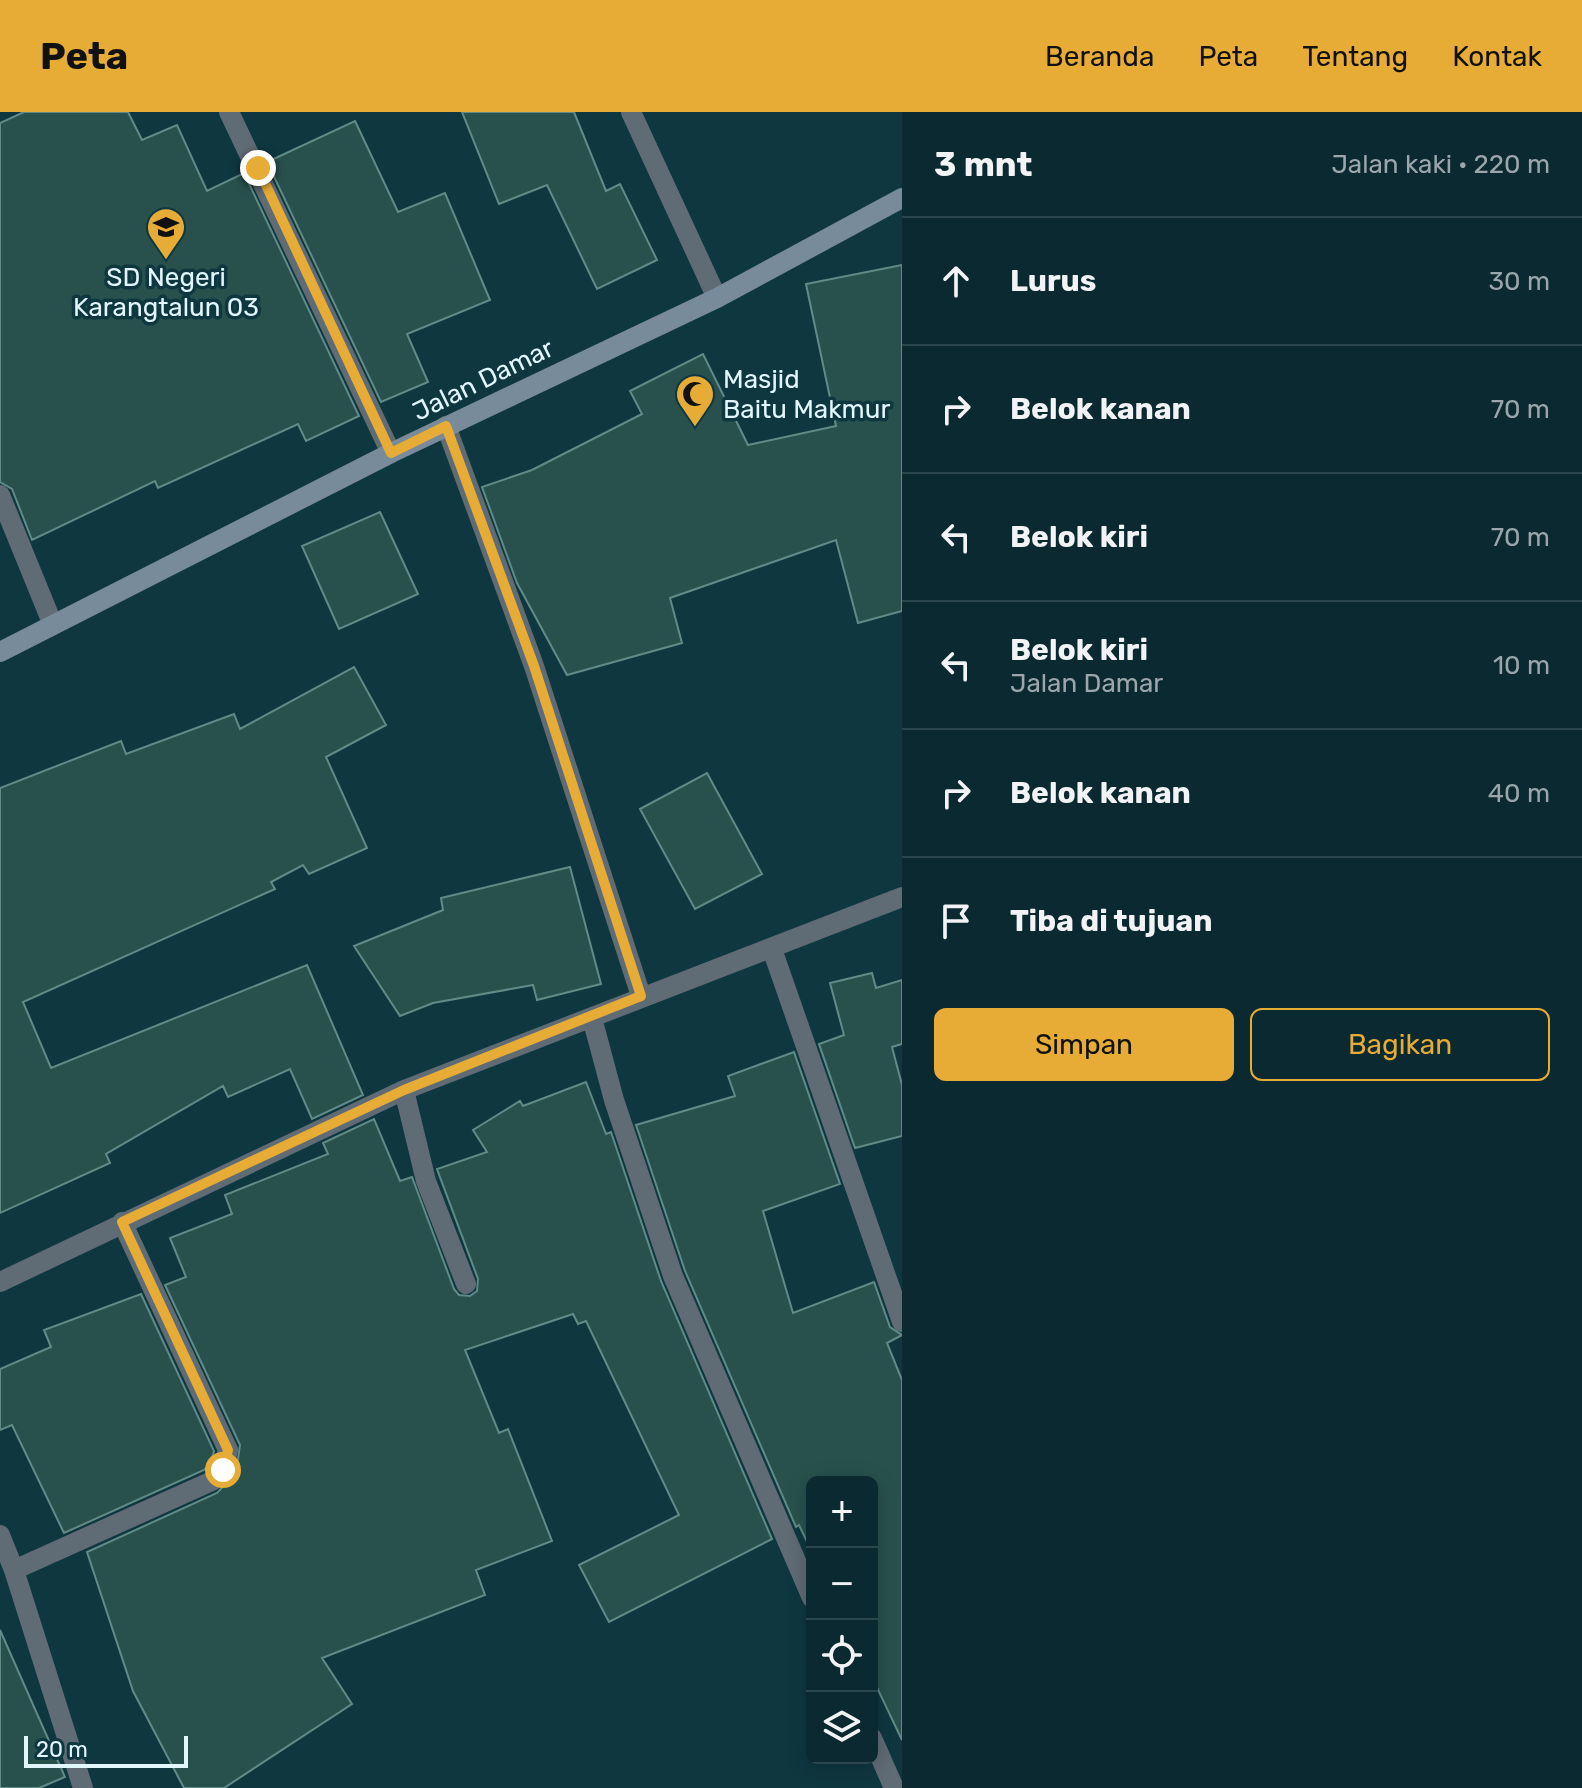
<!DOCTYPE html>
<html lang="id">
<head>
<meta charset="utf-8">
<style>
  :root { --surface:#0b2930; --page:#143138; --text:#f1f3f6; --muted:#9aa6ab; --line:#2b454c; --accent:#e6ac36 }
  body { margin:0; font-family:Rubik,sans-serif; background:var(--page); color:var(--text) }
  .controls { position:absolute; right:24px; bottom:24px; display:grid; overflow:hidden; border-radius:12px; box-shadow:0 4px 20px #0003 }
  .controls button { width:72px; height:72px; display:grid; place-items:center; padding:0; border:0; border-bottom:2px solid var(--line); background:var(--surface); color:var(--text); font:40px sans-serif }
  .scale { position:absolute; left:24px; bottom:20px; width:164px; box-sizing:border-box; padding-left:8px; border:4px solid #e2f7fc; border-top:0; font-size:22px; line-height:28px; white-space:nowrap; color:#e2f7fc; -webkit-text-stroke:6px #0f3740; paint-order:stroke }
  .stop { position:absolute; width:24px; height:24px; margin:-18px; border:6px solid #e6ac36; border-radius:50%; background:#fff }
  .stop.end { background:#e6ac36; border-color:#fff; box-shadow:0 2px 8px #0008 }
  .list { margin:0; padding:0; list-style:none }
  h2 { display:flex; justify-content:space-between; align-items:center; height:104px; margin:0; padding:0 32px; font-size:34px }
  h2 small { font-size:26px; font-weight:400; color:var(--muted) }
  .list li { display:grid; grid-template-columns:52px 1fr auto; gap:24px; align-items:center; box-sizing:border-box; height:128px; padding:0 32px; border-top:2px solid var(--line) }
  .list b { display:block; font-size:30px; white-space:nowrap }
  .list p { margin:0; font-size:26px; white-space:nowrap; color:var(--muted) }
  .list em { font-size:26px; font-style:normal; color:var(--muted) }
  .actions { display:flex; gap:16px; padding:24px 32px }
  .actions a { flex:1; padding:18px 0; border:2px solid var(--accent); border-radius:12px; text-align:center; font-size:28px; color:var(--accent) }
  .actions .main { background:var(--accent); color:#111 }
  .icon { flex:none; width:44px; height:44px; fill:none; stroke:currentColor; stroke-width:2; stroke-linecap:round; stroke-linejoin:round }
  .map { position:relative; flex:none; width:902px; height:1676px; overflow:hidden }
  header { display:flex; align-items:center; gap:48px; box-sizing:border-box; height:112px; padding:0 40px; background:var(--accent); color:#111 }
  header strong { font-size:38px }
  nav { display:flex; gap:44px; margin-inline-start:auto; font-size:28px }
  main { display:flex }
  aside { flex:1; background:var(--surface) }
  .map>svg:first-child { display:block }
  .building { fill:#28514e; stroke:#618b87; stroke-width:2 }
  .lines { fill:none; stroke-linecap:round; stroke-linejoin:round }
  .street { stroke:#5f6b75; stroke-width:20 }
  .secondary { stroke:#788b9a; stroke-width:20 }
  .route { stroke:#e6ac36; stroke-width:10 }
  .labels { text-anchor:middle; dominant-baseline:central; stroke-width:7; stroke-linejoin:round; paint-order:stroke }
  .poi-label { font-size:26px; fill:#e2f7fc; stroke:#0f3740 }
  .street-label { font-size:26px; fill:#e2f7fc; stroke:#0f3740 }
</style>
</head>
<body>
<header>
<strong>Peta</strong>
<nav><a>Beranda</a><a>Peta</a><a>Tentang</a><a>Kontak</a></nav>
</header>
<main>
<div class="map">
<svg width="902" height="1676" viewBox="0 0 902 1676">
  <rect width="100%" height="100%" fill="#0f3740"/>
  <!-- building -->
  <path class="building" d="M 24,0 L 128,0 L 142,28 L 177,13 L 207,79 L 244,61 L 359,304 L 306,329 L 298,312 L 158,376 L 155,369 L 32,428 L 12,377 L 0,370 L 0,11 Z
    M 462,0 L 574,0 L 606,79 L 620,72 L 657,148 L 597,177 L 547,73 L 499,92 Z
    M 355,9 L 398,100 L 445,81 L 490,188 L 407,222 L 428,270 L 381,290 L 267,50 Z
    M 902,153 L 902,499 L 858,511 L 836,428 L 670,486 L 682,531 L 567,563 L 517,471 L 482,375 L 532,358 L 642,302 L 630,279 L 703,242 L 748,333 L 836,314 L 806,172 Z
    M 380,400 L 418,482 L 339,517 L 302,434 Z
    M 354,555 L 386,613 L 326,645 L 367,736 L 309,762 L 303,753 L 271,770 L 275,777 L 23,890 L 51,956 L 307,853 L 363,983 L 312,1007 L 290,957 L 228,985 L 223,974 L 106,1042 L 110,1051 L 0,1101 L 0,676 L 121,629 L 126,642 L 234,602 L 240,617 Z
    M 707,661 L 762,762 L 695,797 L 640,697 Z
    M 570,755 L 601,872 L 537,888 L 533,873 L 433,891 L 400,904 L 354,834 L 443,798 L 441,786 Z
    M 872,861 L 876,876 L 902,868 L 902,932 L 892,935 L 902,973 L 902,1024 L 855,1036 L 819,932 L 844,923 L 830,871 Z
    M 794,940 L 840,1072 L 763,1099 L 793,1201 L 874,1170 L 890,1215 L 902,1223 L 887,1231 L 902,1268 L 902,1628 L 872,1565 L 872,1370 L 812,1370 L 812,1440 L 799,1413 L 796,1415 L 685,1159 L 636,1013 L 735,984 L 728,964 Z
    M 586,970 L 606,1022 L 611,1020 L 661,1169 L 772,1427 L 609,1510 L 579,1453 L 679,1403 L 586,1209 L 578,1212 L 573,1202 L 465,1238 L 499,1321 L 508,1317 L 552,1429 L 476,1458 L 485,1483 L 322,1546 L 352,1592 L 224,1676 L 184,1676 L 133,1579 L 87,1440 L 217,1381 L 236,1361 L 240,1333 L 165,1173 L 186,1165 L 170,1126 L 232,1102 L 225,1083 L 328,1042 L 323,1031 L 374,1007 L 400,1069 L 412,1065 L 454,1177 L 459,1183 L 470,1184 L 477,1179 L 478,1167 L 437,1057 L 487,1040 L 473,1018 L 520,989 L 523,994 Z
    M 141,1182 L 214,1339 L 211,1351 L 204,1358 L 64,1421 L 12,1313 L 0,1318 L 0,1257 L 51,1235 L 44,1218 Z
    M 0,1518 L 65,1665 L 39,1676 L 0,1676 Z"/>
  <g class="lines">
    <!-- street -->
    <path class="street" d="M 229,0 L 391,341
      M 631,0 L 717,186
      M 446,314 L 534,554 L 641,884
      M 0,383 L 53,513
      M 772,837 L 902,1210
      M 592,906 L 614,988 L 673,1164 L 812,1486
      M 404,978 L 426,1069 L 466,1172
      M 0,1170 L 404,978 L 902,785
      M 0,1423 L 14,1458
      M 872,1626 L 894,1676
      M 83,1676 L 14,1458 L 212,1369 L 223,1358 L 228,1338 L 122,1110"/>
    <!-- secondary -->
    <path class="secondary" d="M 0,540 L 391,341 L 717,186 L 902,86"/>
  </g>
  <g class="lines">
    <!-- route -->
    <path class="route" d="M 223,1358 L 228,1338 L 122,1110 L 404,978 L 641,884 L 534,554 L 446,314 L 391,341 L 258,56"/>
  </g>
  <!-- icons -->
  <defs>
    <symbol id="school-pin" viewBox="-11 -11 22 30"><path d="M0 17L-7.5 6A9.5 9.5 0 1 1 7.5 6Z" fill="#e6ac36" stroke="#0f3740"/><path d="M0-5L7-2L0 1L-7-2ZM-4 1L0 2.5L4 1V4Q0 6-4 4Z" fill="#111"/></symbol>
    <symbol id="mosque-pin" viewBox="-11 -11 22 30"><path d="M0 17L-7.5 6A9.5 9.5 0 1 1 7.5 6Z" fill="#e6ac36" stroke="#0f3740"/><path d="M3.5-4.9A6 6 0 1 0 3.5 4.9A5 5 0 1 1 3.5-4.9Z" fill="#111"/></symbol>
  </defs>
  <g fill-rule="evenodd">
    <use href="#school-pin" x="144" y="93" width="44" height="60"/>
    <use href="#mosque-pin" x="673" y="260" width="44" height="60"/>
  </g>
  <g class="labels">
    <!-- poi labels -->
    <g class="poi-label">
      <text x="166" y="165">SD Negeri<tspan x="166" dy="30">Karangtalun 03</tspan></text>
      <text x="723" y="267" text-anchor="start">Masjid<tspan x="723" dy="30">Baitu Makmur</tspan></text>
    </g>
    <!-- street labels -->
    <g class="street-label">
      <text transform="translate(483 268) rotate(-26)">Jalan Damar</text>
    </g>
  </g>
</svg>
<div class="controls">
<button>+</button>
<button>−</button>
<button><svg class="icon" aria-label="locate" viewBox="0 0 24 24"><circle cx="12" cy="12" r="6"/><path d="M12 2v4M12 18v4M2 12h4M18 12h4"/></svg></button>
<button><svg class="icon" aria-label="layers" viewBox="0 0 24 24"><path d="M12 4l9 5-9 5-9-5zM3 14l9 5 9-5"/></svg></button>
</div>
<div class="scale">20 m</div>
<div class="stop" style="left:223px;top:1358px"></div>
<div class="stop end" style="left:258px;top:56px"></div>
</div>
<aside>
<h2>3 mnt<small>Jalan kaki · 220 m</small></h2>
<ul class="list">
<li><svg class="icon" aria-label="ahead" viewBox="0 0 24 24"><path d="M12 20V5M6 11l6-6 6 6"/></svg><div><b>Lurus</b></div><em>30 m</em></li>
<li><svg class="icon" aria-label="right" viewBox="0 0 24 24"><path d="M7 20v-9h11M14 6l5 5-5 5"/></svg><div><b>Belok kanan</b></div><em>70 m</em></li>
<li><svg class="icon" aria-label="left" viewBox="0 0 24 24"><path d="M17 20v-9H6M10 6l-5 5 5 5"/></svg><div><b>Belok kiri</b></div><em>70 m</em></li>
<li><svg class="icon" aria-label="left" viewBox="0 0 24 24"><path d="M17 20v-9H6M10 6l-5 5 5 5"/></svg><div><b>Belok kiri</b><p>Jalan Damar</p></div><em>10 m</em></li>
<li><svg class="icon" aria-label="right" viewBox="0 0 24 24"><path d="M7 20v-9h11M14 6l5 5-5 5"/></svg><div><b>Belok kanan</b></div><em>40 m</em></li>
<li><svg class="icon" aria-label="arrive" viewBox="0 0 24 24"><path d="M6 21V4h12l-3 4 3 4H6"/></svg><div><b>Tiba di tujuan</b></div></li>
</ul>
<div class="actions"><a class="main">Simpan</a><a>Bagikan</a></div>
</aside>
</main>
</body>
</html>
